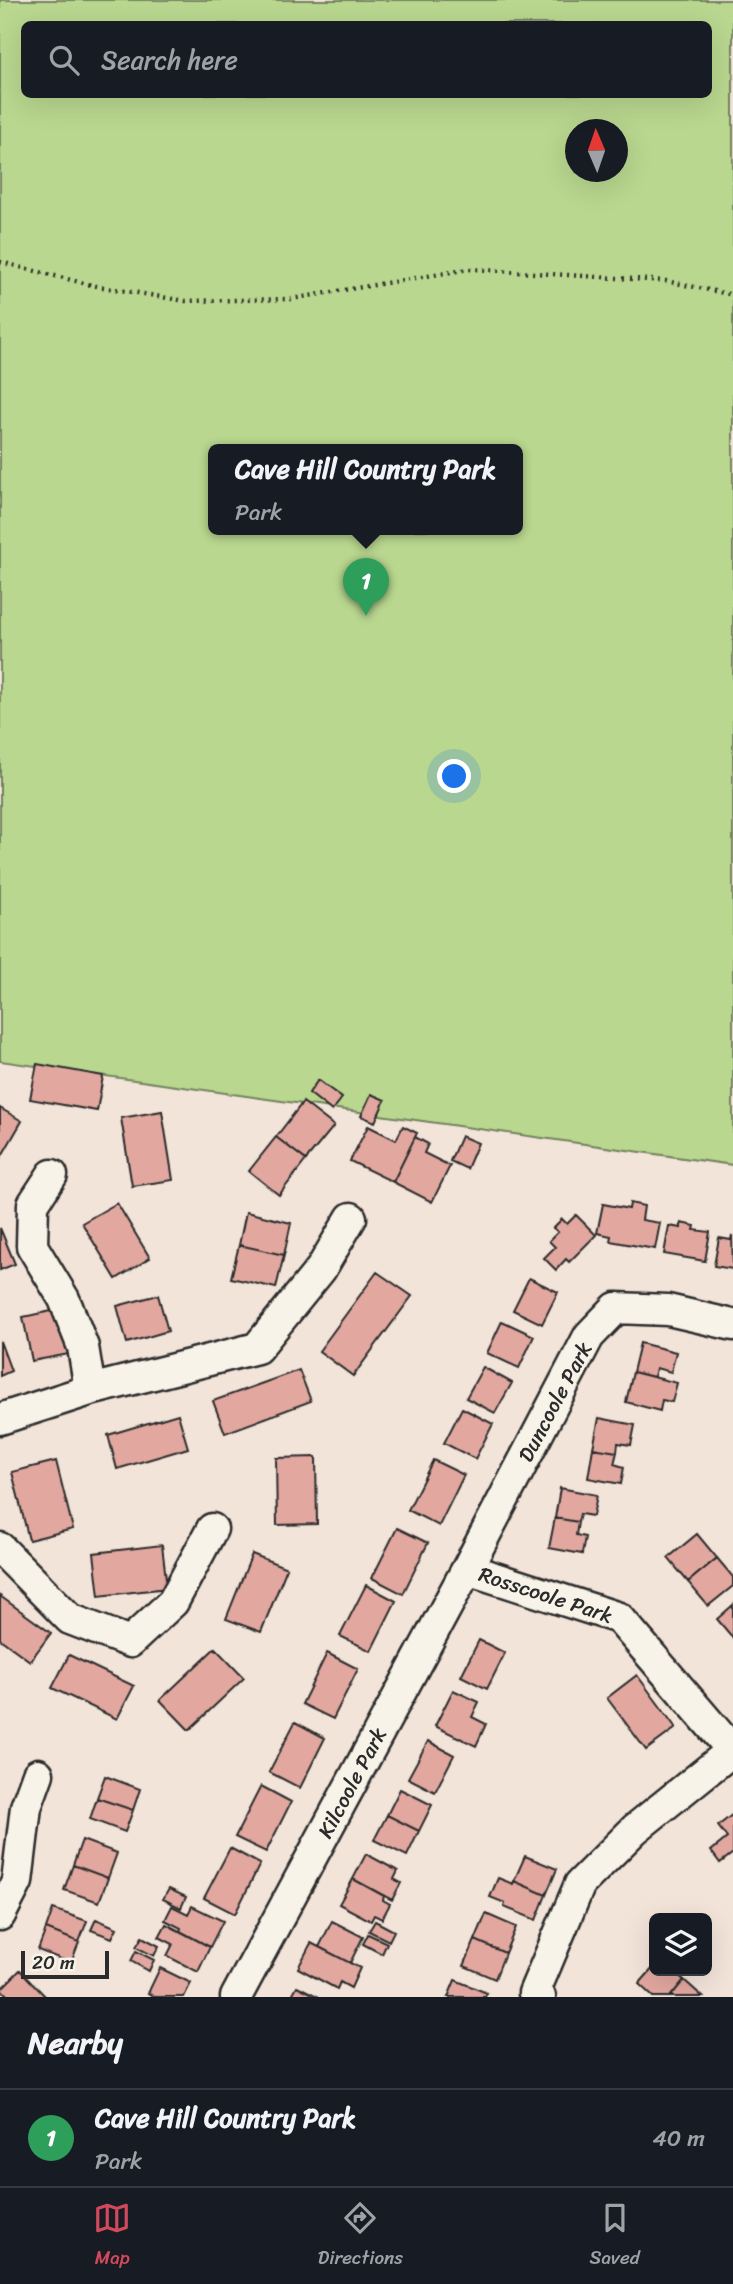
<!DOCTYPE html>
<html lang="en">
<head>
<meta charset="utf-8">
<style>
  :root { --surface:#171b24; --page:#20242c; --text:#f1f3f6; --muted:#9ea1a6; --line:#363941; --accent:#d1495b }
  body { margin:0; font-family:Sriracha,sans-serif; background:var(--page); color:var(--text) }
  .controls { position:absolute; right:21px; bottom:21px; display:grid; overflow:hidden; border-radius:10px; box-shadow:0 7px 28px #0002 }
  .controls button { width:63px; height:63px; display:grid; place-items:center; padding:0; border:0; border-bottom:2px solid var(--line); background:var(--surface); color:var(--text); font:35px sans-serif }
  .compass { position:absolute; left:565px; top:119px; width:63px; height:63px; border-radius:50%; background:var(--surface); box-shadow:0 7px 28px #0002; rotate:358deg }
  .scale { position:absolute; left:21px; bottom:18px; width:88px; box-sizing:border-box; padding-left:7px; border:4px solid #2b2b2b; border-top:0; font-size:19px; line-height:24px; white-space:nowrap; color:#2b2b2b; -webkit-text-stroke:5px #f7f3e8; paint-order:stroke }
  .you { position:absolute; left:455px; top:777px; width:24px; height:24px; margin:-18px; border:5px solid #fff; border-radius:50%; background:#1a73e8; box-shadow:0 0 0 10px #1a73e833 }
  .badge { display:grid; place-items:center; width:46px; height:46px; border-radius:50%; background:var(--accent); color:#fff; font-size:23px; font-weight:700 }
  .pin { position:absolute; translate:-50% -58px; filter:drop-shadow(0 2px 4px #0008) }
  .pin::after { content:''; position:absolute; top:37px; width:24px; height:21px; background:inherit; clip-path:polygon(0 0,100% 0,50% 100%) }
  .popup { position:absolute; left:208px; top:444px; width:315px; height:91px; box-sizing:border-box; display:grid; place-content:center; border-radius:10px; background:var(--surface); filter:drop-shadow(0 2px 5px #0005); font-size:23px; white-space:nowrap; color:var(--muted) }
  .popup b { font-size:26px; color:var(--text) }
  .popup::after { content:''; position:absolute; left:50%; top:100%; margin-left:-14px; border:14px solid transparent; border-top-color:var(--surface) }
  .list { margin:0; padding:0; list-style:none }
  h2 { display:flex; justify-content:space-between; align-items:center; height:91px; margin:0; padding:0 28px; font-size:30px }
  h2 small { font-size:23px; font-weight:400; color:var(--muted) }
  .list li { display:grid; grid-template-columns:46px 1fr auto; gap:21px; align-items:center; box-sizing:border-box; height:98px; padding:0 28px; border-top:2px solid var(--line) }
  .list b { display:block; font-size:26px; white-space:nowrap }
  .list p { margin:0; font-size:23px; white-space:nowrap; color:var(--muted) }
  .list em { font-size:23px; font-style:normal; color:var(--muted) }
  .icon { flex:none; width:38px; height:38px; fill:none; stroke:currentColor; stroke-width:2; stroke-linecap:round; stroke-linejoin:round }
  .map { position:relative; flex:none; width:733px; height:1997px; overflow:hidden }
  .search { position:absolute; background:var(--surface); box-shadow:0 7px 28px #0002; left:21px; right:21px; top:21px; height:77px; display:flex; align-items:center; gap:18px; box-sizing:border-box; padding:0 24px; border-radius:10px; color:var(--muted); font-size:26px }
  .sheet { height:189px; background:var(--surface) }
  nav { display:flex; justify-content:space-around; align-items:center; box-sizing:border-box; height:98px; border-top:2px solid var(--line); background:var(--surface); font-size:19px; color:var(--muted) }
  nav a { display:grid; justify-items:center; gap:4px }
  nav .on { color:var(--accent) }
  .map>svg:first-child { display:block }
  .green { fill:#b9d78f; stroke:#72815d; stroke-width:2; fill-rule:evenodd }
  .building { fill:#e2a8a0; stroke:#2b2b2b; stroke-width:2 }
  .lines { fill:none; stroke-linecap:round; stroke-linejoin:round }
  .street-casing { stroke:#2b2b2b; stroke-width:35 }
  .path { stroke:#2b2b2b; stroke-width:4.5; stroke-dasharray:2 5; stroke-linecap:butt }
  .street { stroke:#f7f3e8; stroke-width:30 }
  .labels { text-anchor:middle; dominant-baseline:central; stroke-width:5; stroke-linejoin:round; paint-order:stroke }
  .street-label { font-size:21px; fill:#2b2b2b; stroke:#f7f3e8 }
</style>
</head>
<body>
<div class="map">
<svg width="733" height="1997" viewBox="0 0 733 1997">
  <rect width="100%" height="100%" fill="#f3e4da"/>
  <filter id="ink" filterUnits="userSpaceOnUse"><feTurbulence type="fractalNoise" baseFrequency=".0143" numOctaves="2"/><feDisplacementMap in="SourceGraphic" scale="14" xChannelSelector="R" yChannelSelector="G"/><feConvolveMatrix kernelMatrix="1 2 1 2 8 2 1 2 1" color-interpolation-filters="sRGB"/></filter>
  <g filter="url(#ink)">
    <!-- green -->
    <path class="green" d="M 0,0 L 733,0 L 733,1165 L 0,1061 ZM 24,24 L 708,24 L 708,94 L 24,94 ZM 576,130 L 618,130 L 618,172 L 576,172 ZM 214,450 L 518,450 L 518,530 L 214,530 Z"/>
    <!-- building -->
    <path class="building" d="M 37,1064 L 103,1076 L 97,1111 L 30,1099 Z
      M 318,1080 L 342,1098 L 332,1111 L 309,1093 Z
      M 371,1094 L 385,1100 L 375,1122 L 361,1116 Z
      M 303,1102 L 334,1126 L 306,1160 L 276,1137 Z
      M 0,1108 L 22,1121 L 0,1159 Z
      M 162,1111 L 173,1180 L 132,1186 L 121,1118 Z
      M 368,1126 L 396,1140 L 403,1126 L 417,1133 L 393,1182 L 350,1161 Z
      M 461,1136 L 478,1143 L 467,1169 L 450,1161 Z
      M 276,1137 L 306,1160 L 279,1195 L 249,1171 Z
      M 415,1137 L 428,1144 L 424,1153 L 450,1166 L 432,1202 L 393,1182 Z
      M 117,1203 L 150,1258 L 116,1279 L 82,1223 Z
      M 630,1203 L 644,1206 L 642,1220 L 660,1223 L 655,1249 L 610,1241 L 611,1236 L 597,1233 L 603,1204 L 629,1209 Z
      M 246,1212 L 291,1223 L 284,1255 L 239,1245 Z
      M 576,1215 L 596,1235 L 569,1262 L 566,1259 L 556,1270 L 544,1258 L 555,1247 L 549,1241 L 558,1232 L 553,1228 L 562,1219 L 567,1224 Z
      M 681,1223 L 695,1226 L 694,1230 L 710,1232 L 705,1261 L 664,1254 L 669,1226 L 681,1228 Z
      M 0,1228 L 15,1264 L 0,1270 Z
      M 732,1235 L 733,1269 L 714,1266 L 719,1238 L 731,1240 Z
      M 239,1245 L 284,1255 L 276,1288 L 231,1278 Z
      M 377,1272 L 412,1296 L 353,1376 L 319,1351 Z
      M 529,1278 L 558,1292 L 542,1324 L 513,1310 Z
      M 158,1295 L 168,1331 L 127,1343 L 117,1306 Z
      M 61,1309 L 69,1354 L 32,1361 L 23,1317 Z
      M 502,1321 L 534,1336 L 519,1368 L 487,1353 Z
      M 0,1341 L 11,1371 L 0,1376 Z
      M 640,1343 L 676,1352 L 671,1372 L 656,1368 L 654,1377 L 633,1372 Z
      M 483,1367 L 512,1383 L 495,1413 L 466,1398 Z
      M 299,1370 L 311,1401 L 225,1433 L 213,1401 Z
      M 633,1372 L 677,1383 L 672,1402 L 662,1400 L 660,1411 L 626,1402 Z
      M 462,1408 L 493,1424 L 475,1459 L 444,1443 Z
      M 178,1414 L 188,1448 L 117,1469 L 108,1435 Z
      M 599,1418 L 635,1425 L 631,1445 L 618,1443 L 617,1452 L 593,1448 Z
      M 593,1448 L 617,1452 L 614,1464 L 624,1467 L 621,1484 L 588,1478 Z
      M 316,1457 L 317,1524 L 277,1525 L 276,1458 Z
      M 433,1460 L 464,1475 L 439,1526 L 408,1510 Z
      M 56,1461 L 73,1529 L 29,1540 L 12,1472 Z
      M 560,1488 L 597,1495 L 593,1516 L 580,1514 L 578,1522 L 555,1518 Z
      M 555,1518 L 578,1522 L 576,1535 L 585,1537 L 582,1554 L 549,1548 Z
      M 397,1528 L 428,1543 L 403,1594 L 372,1578 Z
      M 697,1534 L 717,1558 L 688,1582 L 668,1558 Z
      M 162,1545 L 167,1588 L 99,1596 L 94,1553 Z
      M 252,1554 L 287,1568 L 261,1632 L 226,1619 Z
      M 717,1558 L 733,1577 L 733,1586 L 708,1606 L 688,1582 Z
      M 366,1585 L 396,1601 L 371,1651 L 340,1636 Z
      M 0,1596 L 51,1633 L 30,1661 L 0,1639 Z
      M 733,1605 L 733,1638 L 717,1619 Z
      M 479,1640 L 505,1653 L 487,1689 L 461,1676 Z
      M 215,1648 L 244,1678 L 189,1730 L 160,1700 Z
      M 327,1653 L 358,1669 L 333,1719 L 302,1704 Z
      M 69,1655 L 134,1686 L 117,1719 L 52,1688 Z
      M 637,1675 L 676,1728 L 646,1750 L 607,1698 Z
      M 453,1690 L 479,1702 L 472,1717 L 486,1724 L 476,1746 L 435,1726 Z
      M 295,1722 L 325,1738 L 300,1788 L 269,1772 Z
      M 428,1741 L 454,1755 L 435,1792 L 408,1778 Z
      M 105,1776 L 140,1789 L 133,1810 L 97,1798 Z
      M 261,1786 L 291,1802 L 266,1852 L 235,1837 Z
      M 400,1789 L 432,1805 L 419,1831 L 387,1815 Z
      M 97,1798 L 133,1810 L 125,1832 L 90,1819 Z
      M 733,1814 L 733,1853 L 720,1863 L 711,1851 L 727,1838 L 718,1826 Z
      M 387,1815 L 419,1831 L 407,1856 L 374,1840 Z
      M 82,1840 L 117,1853 L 108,1878 L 73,1865 Z
      M 230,1848 L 260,1864 L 235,1914 L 204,1898 Z
      M 366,1854 L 398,1871 L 394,1879 L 401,1883 L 392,1900 L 353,1879 Z
      M 525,1856 L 557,1869 L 546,1895 L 514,1881 Z
      M 73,1865 L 108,1878 L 99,1902 L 64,1890 Z
      M 498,1878 L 513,1884 L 514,1881 L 546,1895 L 536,1920 L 504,1907 L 505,1903 L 490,1897 Z
      M 353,1879 L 384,1896 L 383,1900 L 390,1904 L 382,1919 L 374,1915 L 371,1921 L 339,1904 Z
      M 169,1889 L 186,1897 L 181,1908 L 163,1899 Z
      M 172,1906 L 188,1914 L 192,1906 L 223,1921 L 210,1947 L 180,1931 L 181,1928 L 165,1920 Z
      M 53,1909 L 87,1921 L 79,1942 L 46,1929 Z
      M 486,1914 L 516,1927 L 505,1953 L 475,1940 Z
      M 96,1919 L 117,1928 L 112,1938 L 91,1930 Z
      M 332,1921 L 363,1937 L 350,1963 L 319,1947 Z
      M 375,1921 L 394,1931 L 389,1941 L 369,1931 Z
      M 166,1924 L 210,1947 L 198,1972 L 167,1956 L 173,1944 L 159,1937 Z
      M 46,1929 L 79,1942 L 71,1963 L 38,1950 Z
      M 368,1934 L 387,1943 L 382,1954 L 363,1944 Z
      M 142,1937 L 159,1946 L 154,1956 L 136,1947 Z
      M 475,1940 L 505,1953 L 495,1979 L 464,1966 Z
      M 311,1943 L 360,1968 L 351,1988 L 340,1982 L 337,1989 L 298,1968 Z
      M 136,1951 L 154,1960 L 149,1971 L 131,1961 Z
      M 654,1967 L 654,1971 L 673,1971 L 684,1980 L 670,1997 L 653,1997 L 639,1984 Z
      M 160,1968 L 191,1983 L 184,1997 L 155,1997 L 148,1993 Z
      M 20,1970 L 45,1996 L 44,1997 L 9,1997 L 1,1989 Z
      M 455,1980 L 487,1993 L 485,1997 L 448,1997 Z
      M 684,1980 L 703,1997 L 670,1997 Z
      M 297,1986 L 319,1997 L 291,1997 Z"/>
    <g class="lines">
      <defs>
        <path id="street" d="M 52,1175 L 33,1204 L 32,1246 L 64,1299 L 83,1347 L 90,1390
          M 0,1419 L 90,1390 L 257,1348 L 321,1269 L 351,1218
          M 0,1548 L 70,1619 L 130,1642 L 173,1602 L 212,1529
          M 467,1569 L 619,1618 L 733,1751
          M 0,1915 L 17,1882 L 26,1807 L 38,1774
          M 236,1997 L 467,1569 L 589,1336 L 616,1308 L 668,1310 L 733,1325
          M 540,1997 L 534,1993 L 580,1884 L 635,1829 L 733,1750"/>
      </defs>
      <!-- street casing -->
      <use href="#street" class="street-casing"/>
      <!-- path -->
      <path class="path" d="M 0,262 L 91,285 L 185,301 L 291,299 L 469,269 L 666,281 L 733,295"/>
      <!-- street -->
      <use href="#street" class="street"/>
    </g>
  </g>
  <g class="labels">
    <!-- street labels -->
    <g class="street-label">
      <text transform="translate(555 1402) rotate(-62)">Duncoole Park</text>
      <text transform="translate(546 1595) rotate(18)">Rosscoole Park</text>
      <text transform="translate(352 1783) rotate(-62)">Kilcoole Park</text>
    </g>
  </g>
</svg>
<div class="controls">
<button><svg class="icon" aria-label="layers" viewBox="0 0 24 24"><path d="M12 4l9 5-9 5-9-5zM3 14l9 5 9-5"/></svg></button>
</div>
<svg class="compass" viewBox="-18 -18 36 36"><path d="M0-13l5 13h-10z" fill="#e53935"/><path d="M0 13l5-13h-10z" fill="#9ea1a6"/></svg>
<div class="scale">20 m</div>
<div class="you"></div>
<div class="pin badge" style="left:366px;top:616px;background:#2e9e5b">1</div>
<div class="popup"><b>Cave Hill Country Park</b>Park</div>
<div class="search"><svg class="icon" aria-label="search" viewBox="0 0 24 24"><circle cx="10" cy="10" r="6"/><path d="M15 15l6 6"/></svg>Search here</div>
</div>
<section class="sheet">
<h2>Nearby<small></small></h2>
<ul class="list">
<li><span class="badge" style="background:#2e9e5b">1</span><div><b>Cave Hill Country Park</b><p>Park</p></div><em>40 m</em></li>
</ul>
</section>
<nav>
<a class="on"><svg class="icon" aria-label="map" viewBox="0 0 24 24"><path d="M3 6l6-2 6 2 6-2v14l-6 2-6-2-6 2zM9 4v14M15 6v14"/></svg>Map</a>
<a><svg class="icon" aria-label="directions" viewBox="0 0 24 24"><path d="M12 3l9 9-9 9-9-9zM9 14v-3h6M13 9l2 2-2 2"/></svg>Directions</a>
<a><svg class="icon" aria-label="saved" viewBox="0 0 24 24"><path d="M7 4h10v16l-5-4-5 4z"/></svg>Saved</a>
</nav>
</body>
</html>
